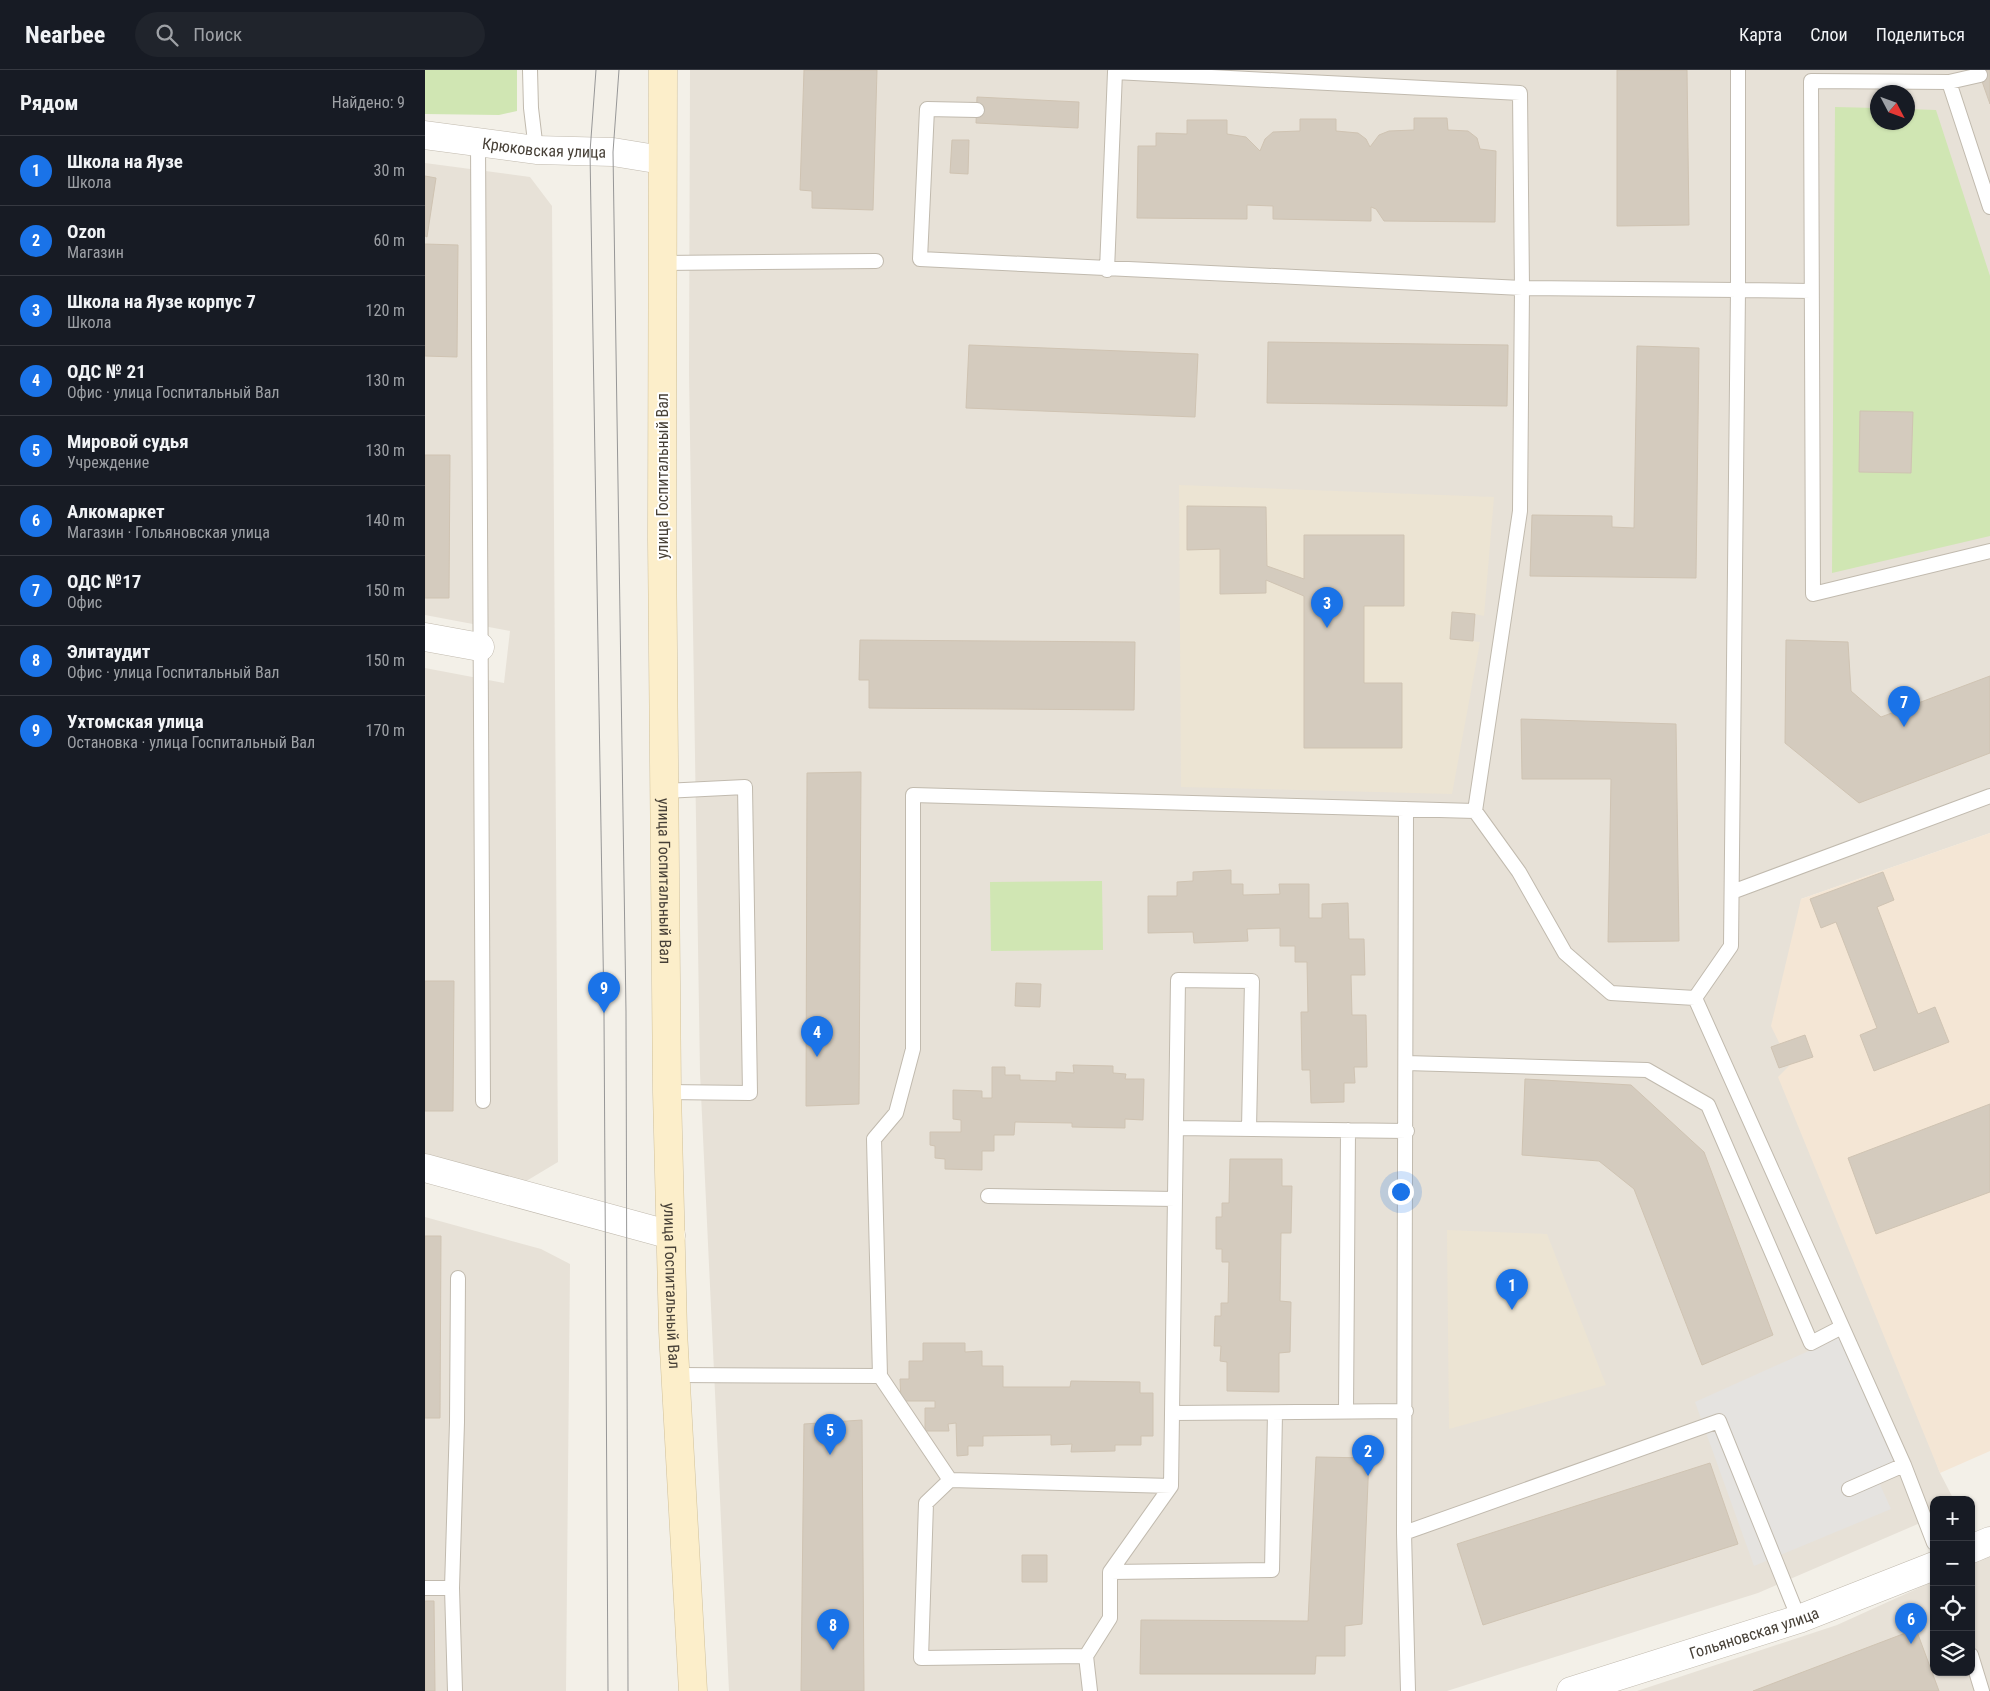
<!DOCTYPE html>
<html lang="ru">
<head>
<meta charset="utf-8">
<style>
  :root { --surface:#171b24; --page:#20242c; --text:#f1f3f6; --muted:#9ea1a6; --line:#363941; --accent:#1a73e8 }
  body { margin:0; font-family:"Roboto Condensed",sans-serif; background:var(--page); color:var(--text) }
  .controls { position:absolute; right:15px; bottom:15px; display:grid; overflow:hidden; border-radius:10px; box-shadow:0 1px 4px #0004 }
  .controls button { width:45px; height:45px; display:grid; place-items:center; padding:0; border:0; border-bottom:1px solid var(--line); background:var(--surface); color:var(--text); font:25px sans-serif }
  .compass { position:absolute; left:1445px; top:15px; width:45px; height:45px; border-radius:50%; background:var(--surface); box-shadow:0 1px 4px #0004; rotate:131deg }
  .you { position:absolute; left:975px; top:1121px; width:18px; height:18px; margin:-12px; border:4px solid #fff; border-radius:50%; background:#1a73e8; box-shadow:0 0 0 8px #1a73e833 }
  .badge { display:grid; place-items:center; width:32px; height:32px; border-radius:50%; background:var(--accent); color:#fff; font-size:16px; font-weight:700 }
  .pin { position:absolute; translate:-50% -41px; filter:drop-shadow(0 1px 2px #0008) }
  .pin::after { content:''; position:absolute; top:26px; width:18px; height:15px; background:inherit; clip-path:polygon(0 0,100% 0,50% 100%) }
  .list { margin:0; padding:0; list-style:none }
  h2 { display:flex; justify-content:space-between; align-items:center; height:65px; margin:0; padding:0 20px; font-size:21px }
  h2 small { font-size:16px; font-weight:400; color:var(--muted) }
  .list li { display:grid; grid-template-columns:32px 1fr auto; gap:15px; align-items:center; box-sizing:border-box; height:70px; padding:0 20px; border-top:1px solid var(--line) }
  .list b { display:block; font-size:19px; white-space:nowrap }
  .list p { margin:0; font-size:16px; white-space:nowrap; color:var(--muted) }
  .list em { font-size:16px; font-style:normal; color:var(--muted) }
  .icon { flex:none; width:28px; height:28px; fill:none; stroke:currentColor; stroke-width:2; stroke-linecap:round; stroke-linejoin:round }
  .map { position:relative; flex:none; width:1565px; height:1621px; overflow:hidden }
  header { display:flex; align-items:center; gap:30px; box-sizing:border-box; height:70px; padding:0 25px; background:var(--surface); border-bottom:1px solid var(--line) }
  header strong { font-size:24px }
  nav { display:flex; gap:28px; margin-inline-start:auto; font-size:18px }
  .search { width:350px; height:45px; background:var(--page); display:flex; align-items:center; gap:12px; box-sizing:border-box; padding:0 18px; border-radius:28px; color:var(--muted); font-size:19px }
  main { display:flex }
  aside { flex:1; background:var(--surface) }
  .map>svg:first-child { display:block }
  .residential { fill:#e7e1d7; fill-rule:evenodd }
  .commercial { fill:#f4e6d5 }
  .education { fill:#ece4d3 }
  .green { fill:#d0e6b3 }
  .parking { fill:#e5e3e0 }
  .building { fill:#d4cbbe; stroke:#cfc3b2 }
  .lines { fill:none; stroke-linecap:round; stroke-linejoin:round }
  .service-casing { stroke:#c1baae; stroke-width:16 }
  .minor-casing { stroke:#c1baae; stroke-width:29 }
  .tertiary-casing { stroke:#c1baae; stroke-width:29 }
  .secondary-casing { stroke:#d1c19a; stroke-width:29 }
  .service { stroke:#fff; stroke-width:14 }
  .minor { stroke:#fff; stroke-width:28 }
  .tertiary { stroke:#fff; stroke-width:28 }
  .secondary { stroke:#fceeca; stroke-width:28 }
  .tram { stroke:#979797; stroke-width:1 }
  .labels { text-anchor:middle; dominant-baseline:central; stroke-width:4; stroke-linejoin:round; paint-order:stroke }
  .street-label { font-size:16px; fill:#474037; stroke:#fff }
</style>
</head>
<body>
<header>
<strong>Nearbee</strong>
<div class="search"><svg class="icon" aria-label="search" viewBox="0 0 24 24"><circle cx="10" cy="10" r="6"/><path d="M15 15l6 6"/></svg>Поиск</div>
<nav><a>Карта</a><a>Слои</a><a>Поделиться</a></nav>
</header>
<main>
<aside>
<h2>Рядом<small>Найдено: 9</small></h2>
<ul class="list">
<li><span class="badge">1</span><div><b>Школа на Яузе</b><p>Школа</p></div><em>30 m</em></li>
<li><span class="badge">2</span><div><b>Ozon</b><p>Магазин</p></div><em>60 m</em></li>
<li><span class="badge">3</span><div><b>Школа на Яузе корпус 7</b><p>Школа</p></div><em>120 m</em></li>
<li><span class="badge">4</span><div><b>ОДС № 21</b><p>Офис · улица Госпитальный Вал</p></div><em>130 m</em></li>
<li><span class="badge">5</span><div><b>Мировой судья</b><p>Учреждение</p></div><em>130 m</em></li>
<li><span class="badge">6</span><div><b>Алкомаркет</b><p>Магазин · Гольяновская улица</p></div><em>140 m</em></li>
<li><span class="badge">7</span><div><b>ОДС №17</b><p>Офис</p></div><em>150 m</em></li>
<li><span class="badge">8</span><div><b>Элитаудит</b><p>Офис · улица Госпитальный Вал</p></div><em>150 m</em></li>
<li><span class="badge">9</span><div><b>Ухтомская улица</b><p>Остановка · улица Госпитальный Вал</p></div><em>170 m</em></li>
</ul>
</aside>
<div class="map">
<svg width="1565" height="1621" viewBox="0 0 1565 1621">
  <rect width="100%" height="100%" fill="#f3f0e8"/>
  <!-- residential -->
  <path class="residential" d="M 265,0 L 1565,0 L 1565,763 L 1376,829 L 1365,995 L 1515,1403 L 1529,1430 L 1509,1430 L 1509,1447 L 1333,1523 L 1022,1621 L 304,1621 L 275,1003 L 264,304 ZM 1452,22 L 1482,22 L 1482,52 L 1452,52 Z
    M 0,93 L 105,107 L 127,136 L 133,1092 L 98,1113 L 0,1087 L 0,598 L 79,613 L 85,561 L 0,545 Z
    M 0,1147 L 116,1179 L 145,1194 L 141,1621 L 0,1621 Z
    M 1565,1485 L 1565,1621 L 1212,1621 L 1412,1555 L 1509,1511 L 1509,1602 L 1546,1602 L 1546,1494 Z"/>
  <!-- commercial -->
  <path class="commercial" d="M 1565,763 L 1565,1381 L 1515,1403 L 1353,1007 L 1365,995 L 1346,956 L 1376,829 Z"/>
  <!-- education -->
  <path class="education" d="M 754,415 L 1069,427 L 1059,546 L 1050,544 L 1048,571 L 1055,572 L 1027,724 L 756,717 Z
    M 1022,1160 L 1122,1164 L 1181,1315 L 1024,1359 Z"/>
  <!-- green -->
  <path class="green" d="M 0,0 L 92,0 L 92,41 L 74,45 L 0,44 Z
    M 1410,37 L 1452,38 L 1452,52 L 1482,52 L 1483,39 L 1511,40 L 1565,206 L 1565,466 L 1407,503 Z
    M 677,811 L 678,880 L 566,881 L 565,812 Z"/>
  <!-- parking -->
  <path class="parking" d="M 1417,1266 L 1474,1400 L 1453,1410 L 1466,1439 L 1329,1496 L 1270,1332 Z"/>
  <!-- building -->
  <path class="building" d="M 379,0 L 452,0 L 448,140 L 387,138 L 387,121 L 375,120 Z
    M 1192,0 L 1262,0 L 1264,155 L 1192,156 Z
    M 1553,0 L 1565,0 L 1565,34 Z
    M 552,27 L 654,32 L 653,58 L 551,53 Z
    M 989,48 L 1022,48 L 1023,60 L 1043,61 L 1052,68 L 1055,79 L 1071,81 L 1070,152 L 959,151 L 951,139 L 946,137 L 946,151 L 848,149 L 848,136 L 822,135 L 822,149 L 712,148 L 713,76 L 731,76 L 731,63 L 762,64 L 762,50 L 802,50 L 802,64 L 821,67 L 835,81 L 840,69 L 848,62 L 875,61 L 875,49 L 911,49 L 911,61 L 933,63 L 941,69 L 945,77 L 954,65 L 964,61 L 989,60 Z
    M 527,70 L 544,70 L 543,104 L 525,103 Z
    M 0,106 L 11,108 L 2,167 L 0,166 Z
    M 0,174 L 33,175 L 32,287 L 0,286 Z
    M 843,272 L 1083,275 L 1082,336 L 842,333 Z
    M 544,275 L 773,284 L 770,347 L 541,338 Z
    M 1212,276 L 1274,278 L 1271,508 L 1105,506 L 1107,445 L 1187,446 L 1187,457 L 1209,458 Z
    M 1435,341 L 1488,342 L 1486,403 L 1434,402 Z
    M 0,385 L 25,385 L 24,528 L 0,528 Z
    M 762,436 L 841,437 L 842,496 L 879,509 L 879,465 L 979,465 L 979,536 L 939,536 L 939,613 L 977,613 L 977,678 L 879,678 L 879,526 L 841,510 L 841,523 L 795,524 L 795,479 L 762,480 Z
    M 1027,542 L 1050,544 L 1048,571 L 1025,569 Z
    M 435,570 L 710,572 L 709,640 L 444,638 L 444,610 L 434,610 Z
    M 1361,570 L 1423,572 L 1426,621 L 1456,647 L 1565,606 L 1565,683 L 1434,733 L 1360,673 Z
    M 1096,649 L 1251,654 L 1254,871 L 1183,872 L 1186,709 L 1097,709 Z
    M 436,702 L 434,1034 L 381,1036 L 382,703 Z
    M 806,800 L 806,814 L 818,814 L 818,825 L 855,824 L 854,814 L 884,814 L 884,848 L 897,848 L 897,834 L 923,833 L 924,869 L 939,869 L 940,905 L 926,905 L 927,945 L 941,945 L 942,997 L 929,997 L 930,1013 L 919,1013 L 919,1032 L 886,1033 L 885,1000 L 877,1000 L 876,942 L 883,942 L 882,892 L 870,892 L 870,876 L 855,876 L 855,858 L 822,859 L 823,871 L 769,873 L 768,862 L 723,863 L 723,826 L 752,826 L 752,812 L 768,811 L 768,802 Z
    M 1458,802 L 1469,830 L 1452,837 L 1493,944 L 1510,937 L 1524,972 L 1449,1001 L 1435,965 L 1452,958 L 1411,852 L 1396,858 L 1385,829 Z
    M 0,911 L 29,911 L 28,1041 L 0,1041 Z
    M 591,913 L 616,914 L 615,937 L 590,936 Z
    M 1380,965 L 1388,987 L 1354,998 L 1346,977 Z
    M 648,995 L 688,996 L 688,1003 L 701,1004 L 700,1009 L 719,1009 L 718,1050 L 700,1049 L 700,1058 L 647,1057 L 647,1053 L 590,1052 L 589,1065 L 569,1065 L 569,1081 L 557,1081 L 557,1100 L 520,1099 L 520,1089 L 510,1088 L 510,1076 L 505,1075 L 505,1062 L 536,1062 L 536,1050 L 528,1049 L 528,1020 L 557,1021 L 557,1028 L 567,1028 L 567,997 L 580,997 L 580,1005 L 595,1005 L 595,1010 L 631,1011 L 631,1002 L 649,1003 Z
    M 1100,1009 L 1206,1015 L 1279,1082 L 1348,1265 L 1277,1295 L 1209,1119 L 1174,1091 L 1097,1085 Z
    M 1565,1034 L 1565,1122 L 1451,1164 L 1423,1088 Z
    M 805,1089 L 857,1089 L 857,1116 L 867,1116 L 866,1163 L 856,1163 L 855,1231 L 866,1232 L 865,1282 L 854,1283 L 854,1322 L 802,1321 L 802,1292 L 795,1291 L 796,1276 L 789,1276 L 790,1246 L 796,1246 L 796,1233 L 803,1233 L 804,1192 L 797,1192 L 797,1179 L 791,1179 L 791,1147 L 797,1147 L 797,1133 L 804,1133 Z
    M 0,1166 L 16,1166 L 15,1348 L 0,1348 Z
    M 498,1273 L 540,1273 L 540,1282 L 557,1281 L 557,1296 L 578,1296 L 578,1317 L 645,1317 L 646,1311 L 715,1312 L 715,1323 L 728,1323 L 728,1366 L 716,1366 L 716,1375 L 690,1375 L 690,1381 L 646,1382 L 647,1374 L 626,1375 L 626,1365 L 558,1366 L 558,1376 L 543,1376 L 543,1385 L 532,1386 L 531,1353 L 523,1354 L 524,1361 L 500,1361 L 500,1338 L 510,1338 L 510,1331 L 476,1331 L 475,1309 L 484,1309 L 484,1291 L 498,1291 Z
    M 437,1350 L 439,1621 L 376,1621 L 379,1354 Z
    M 891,1387 L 944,1388 L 937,1554 L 920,1556 L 920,1586 L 891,1586 L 890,1604 L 715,1604 L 716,1550 L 883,1551 Z
    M 1285,1393 L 1313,1474 L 1058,1555 L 1032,1474 Z
    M 597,1485 L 622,1485 L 622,1512 L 597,1512 Z
    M 0,1531 L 9,1531 L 10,1621 L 0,1621 Z
    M 1491,1559 L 1514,1621 L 1328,1621 Z"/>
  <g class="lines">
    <defs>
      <path id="service" d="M 105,0 L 106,38 L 111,80
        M 1524,12 L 1555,5
        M 552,40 L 502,39 L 495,189 L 1097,218 L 1313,220 L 1313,0
        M 53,72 L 58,1031
        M 1565,137 L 1524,12 L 1386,11 L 1388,524 L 1565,481
        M 237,193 L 451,191
        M 682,200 L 690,2 L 1095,23 L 1097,218 L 1095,441 L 1050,741 L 1094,802 L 1140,883 L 1186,923 L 1270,928
        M 1386,221 L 1313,220 L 1306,876 L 1270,928 L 1479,1395 L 1509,1473
        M 239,721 L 320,717 L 325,1023 L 242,1022
        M 981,739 L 979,1463 L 983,1621
        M 1307,822 L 1565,726
        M 981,993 L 1222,1000 L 1283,1035 L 1386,1273 L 1417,1257
        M 751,1058 L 982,1061
        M 563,1126 L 750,1129
        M 251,1305 L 455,1306
        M 921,1342 L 923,1060
        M 747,1343 L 981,1341
        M 525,1410 L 746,1416 L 685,1502 L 685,1548 L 661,1586
        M 746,1416 L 753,910 L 827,911 L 824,1059
        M 1424,1419 L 1479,1395
        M 979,1463 L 1294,1351 L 1374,1549
        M 685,1502 L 847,1500 L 850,1343
        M 0,1518 L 27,1518 L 32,1352 L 33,1208
        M 27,1518 L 30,1621
        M 1546,1585 L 1557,1621
        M 665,1621 L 661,1586 L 496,1588 L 501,1433 L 525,1410 L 455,1306 L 449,1069 L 471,1043 L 488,979 L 488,725 L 1050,741"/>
      <g id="minor">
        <path id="s1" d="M 0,65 L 111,80 L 188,82 L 237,90"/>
        <path d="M 0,567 L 55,577"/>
        <path d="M 0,1098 L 246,1165"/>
      </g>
      <g id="tertiary">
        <path d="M 1546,1479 L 1565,1471"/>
        <path id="s2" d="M 1146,1621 L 1374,1549 L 1509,1496"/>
      </g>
      <g id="secondary">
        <path id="s3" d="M 238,0 L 237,470 L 242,1022 L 248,1261 L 268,1621"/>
      </g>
    </defs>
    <!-- service casing -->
    <use href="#service" class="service-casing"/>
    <!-- minor casing -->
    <use href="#minor" class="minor-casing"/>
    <!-- tertiary casing -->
    <use href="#tertiary" class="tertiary-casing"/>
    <!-- secondary casing -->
    <use href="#secondary" class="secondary-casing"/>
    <!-- service -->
    <use href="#service" class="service"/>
    <!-- minor -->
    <use href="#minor" class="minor"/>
    <!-- tertiary -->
    <use href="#tertiary" class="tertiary"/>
    <!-- secondary -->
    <use href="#secondary" class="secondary"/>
    <!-- tram -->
    <path class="tram" d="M 171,0 L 165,82 L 179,943 L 183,1621
      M 194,0 L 188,82 L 201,942 L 203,1621"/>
  </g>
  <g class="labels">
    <!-- street labels -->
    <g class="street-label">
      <text stroke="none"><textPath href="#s1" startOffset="120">Крюковская улица</textPath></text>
      <text transform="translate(237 406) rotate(-90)">улица Госпитальный Вал</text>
      <text stroke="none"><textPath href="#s3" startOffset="811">улица Госпитальный Вал</textPath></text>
      <text stroke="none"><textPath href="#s3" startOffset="1216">улица Госпитальный Вал</textPath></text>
      <text stroke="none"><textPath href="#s2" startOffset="192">Гольяновская улица</textPath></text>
    </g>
  </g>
</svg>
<div class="controls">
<button>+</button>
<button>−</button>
<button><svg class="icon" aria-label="locate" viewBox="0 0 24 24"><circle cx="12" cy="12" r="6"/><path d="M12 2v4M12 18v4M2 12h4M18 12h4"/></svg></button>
<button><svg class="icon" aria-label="layers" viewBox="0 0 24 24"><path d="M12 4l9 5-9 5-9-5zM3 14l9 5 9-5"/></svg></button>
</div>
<svg class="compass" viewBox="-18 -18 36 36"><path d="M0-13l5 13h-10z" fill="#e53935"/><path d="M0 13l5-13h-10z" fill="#9ea1a6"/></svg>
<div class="you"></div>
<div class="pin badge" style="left:1087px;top:1240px">1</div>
<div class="pin badge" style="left:943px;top:1406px">2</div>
<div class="pin badge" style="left:902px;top:558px">3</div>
<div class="pin badge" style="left:392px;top:987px">4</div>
<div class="pin badge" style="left:405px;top:1385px">5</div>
<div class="pin badge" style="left:1486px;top:1574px">6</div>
<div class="pin badge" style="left:1479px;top:657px">7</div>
<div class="pin badge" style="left:408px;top:1580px">8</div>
<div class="pin badge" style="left:179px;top:943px">9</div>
</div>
</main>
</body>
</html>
